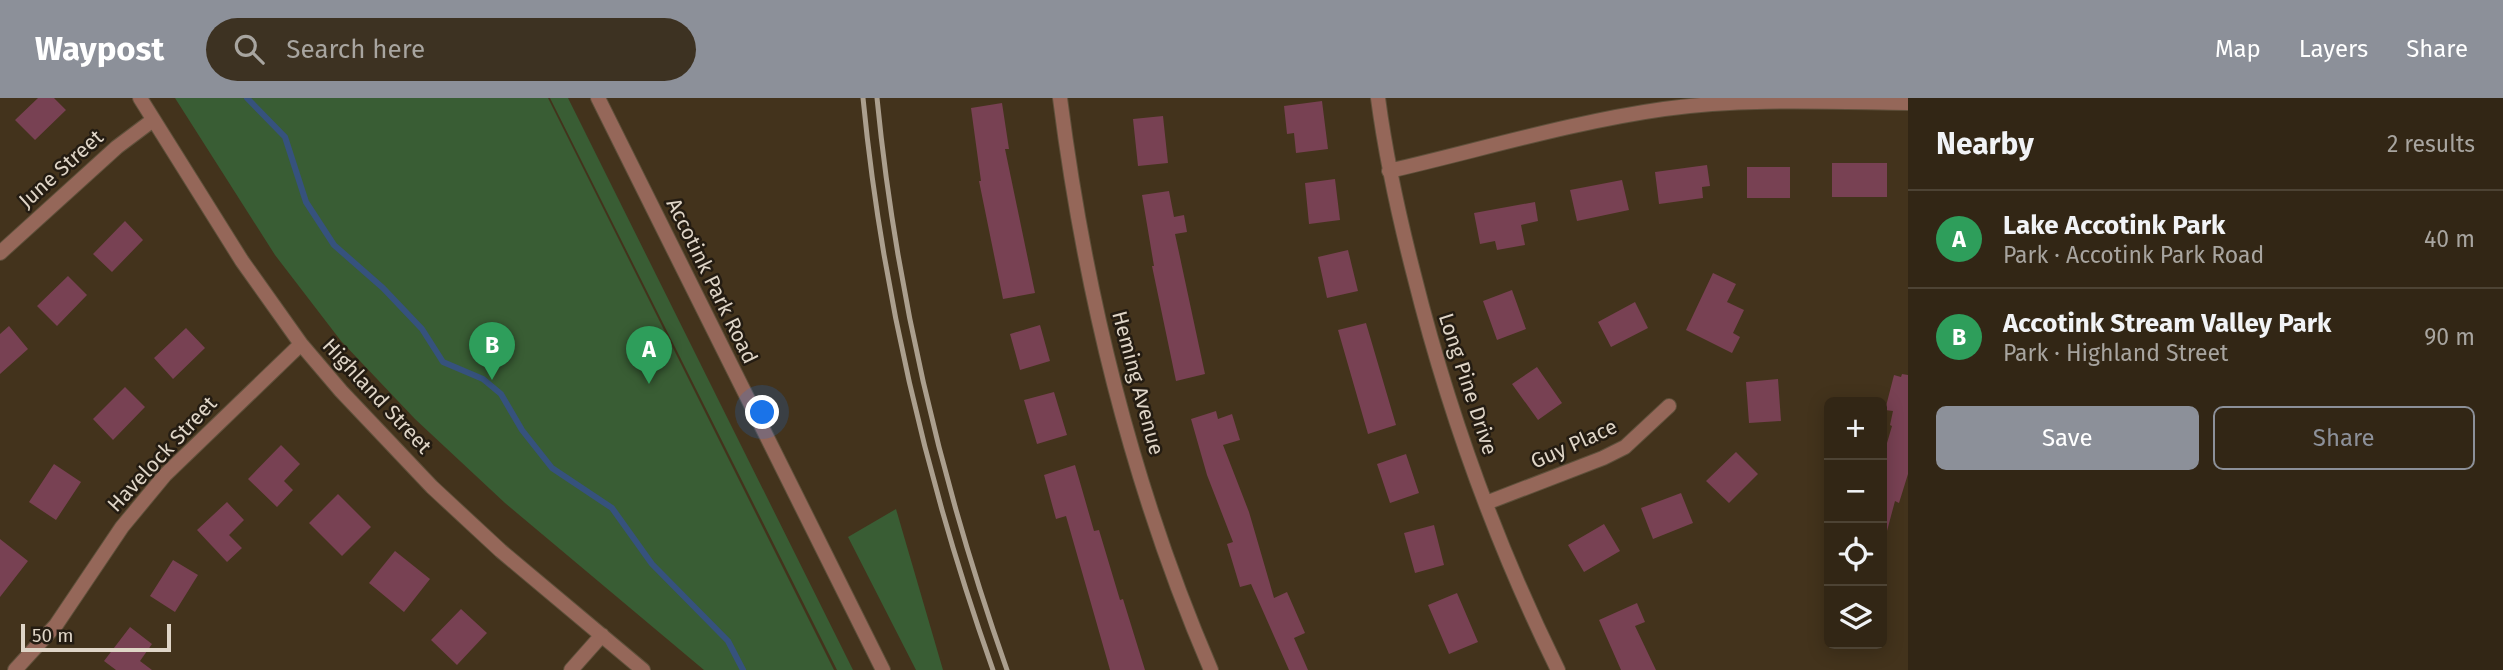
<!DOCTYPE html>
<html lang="en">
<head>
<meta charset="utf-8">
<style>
  :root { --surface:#322615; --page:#3d3222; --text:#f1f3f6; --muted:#a8a5a0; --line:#4d4334; --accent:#8c9099 }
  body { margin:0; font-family:"Fira Sans",sans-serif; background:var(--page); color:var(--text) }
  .controls { position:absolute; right:21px; bottom:21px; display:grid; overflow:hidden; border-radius:10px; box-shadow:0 4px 18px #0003 }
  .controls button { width:63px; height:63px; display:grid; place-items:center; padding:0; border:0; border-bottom:2px solid var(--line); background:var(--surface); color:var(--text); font:35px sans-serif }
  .scale { position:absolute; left:21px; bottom:18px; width:150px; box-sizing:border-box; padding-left:7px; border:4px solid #dfd5c7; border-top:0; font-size:19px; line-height:24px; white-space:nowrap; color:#dfd5c7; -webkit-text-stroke:5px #241c12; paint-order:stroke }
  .you { position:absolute; left:763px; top:315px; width:24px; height:24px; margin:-18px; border:5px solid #fff; border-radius:50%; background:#1a73e8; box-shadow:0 0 0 10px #1a73e833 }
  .badge { display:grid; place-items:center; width:46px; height:46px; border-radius:50%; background:var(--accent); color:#fff; font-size:23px; font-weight:700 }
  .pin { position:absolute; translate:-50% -58px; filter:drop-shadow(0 2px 4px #0008) }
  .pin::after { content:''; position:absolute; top:37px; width:24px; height:21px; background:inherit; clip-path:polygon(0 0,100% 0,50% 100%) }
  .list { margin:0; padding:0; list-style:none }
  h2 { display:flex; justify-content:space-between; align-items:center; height:91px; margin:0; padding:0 28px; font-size:30px }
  h2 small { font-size:23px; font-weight:400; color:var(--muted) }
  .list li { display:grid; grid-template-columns:46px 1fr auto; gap:21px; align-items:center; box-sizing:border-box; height:98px; padding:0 28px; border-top:2px solid var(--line) }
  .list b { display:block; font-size:26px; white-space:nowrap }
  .list p { margin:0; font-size:23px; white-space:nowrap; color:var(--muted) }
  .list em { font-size:23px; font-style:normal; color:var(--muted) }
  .actions { display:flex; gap:14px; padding:21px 28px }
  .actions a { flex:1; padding:16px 0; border:2px solid var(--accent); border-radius:10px; text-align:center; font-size:24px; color:var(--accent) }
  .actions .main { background:var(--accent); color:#fff }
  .icon { flex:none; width:38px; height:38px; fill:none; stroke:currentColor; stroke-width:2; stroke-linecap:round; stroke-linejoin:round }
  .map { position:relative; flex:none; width:1908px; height:572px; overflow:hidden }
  header { display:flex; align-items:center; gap:42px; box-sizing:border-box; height:98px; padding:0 35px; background:var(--accent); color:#fff }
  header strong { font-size:33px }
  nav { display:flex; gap:38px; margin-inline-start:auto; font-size:24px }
  .search { width:490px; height:63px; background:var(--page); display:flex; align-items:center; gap:18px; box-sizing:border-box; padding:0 24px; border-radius:38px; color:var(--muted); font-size:26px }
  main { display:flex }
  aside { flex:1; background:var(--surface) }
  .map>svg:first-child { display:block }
  .green { fill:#395d34 }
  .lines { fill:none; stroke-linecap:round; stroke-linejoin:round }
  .stream { stroke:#36527d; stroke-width:6 }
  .building { fill:#784153 }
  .street-casing { stroke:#5f503b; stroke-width:16 }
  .street { stroke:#956759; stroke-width:14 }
  .rail { stroke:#ab9f8e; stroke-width:5 }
  .labels { text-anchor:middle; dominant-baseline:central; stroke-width:5; stroke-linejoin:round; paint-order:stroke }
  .street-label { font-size:21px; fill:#dfd5c7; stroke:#241c12 }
</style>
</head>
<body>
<header>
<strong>Waypost</strong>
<div class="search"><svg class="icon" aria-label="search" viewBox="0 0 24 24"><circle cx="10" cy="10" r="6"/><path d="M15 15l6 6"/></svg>Search here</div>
<nav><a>Map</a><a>Layers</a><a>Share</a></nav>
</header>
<main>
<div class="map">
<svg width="1908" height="572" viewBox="0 0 1908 572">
  <rect width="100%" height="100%" fill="#43331c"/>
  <!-- green -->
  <path class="green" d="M 175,0 L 548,0 L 834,572 L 704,572 L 505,405 L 415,321 L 341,243 L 275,157 Z
    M 550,0 L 568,0 L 853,572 L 837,572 Z
    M 896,411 L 943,572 L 916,572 L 848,439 Z"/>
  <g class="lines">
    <!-- stream -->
    <path class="stream" d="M 247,0 L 285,39 L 306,104 L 334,147 L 383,190 L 422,231 L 443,264 L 483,281 L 501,296 L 522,332 L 552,370 L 612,410 L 652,466 L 728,543 L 743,572"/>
  </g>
  <!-- building -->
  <path class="building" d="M 38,0 L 54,0 L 66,12 L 35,42 L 15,22 Z
    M 1322,3 L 1328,51 L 1296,55 L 1294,35 L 1287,36 L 1284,8 Z
    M 1002,5 L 1009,51 L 1005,51 L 1035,195 L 1003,201 L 979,83 L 981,83 L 971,10 Z
    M 1163,18 L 1168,65 L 1138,68 L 1133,21 Z
    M 1832,65 L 1887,65 L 1887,99 L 1832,99 Z
    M 1707,67 L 1710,88 L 1702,89 L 1703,100 L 1659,106 L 1655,74 Z
    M 1747,69 L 1790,69 L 1790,100 L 1747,100 Z
    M 1335,81 L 1340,122 L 1309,126 L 1305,85 Z
    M 1622,82 L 1629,112 L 1577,123 L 1570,92 Z
    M 1169,93 L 1174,119 L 1184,117 L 1187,134 L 1175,136 L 1205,276 L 1176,283 L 1152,168 L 1154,168 L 1142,97 Z
    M 1535,104 L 1538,123 L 1521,127 L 1525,147 L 1497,152 L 1495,143 L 1480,146 L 1474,115 Z
    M 125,123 L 143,142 L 112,174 L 93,156 Z
    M 1348,152 L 1358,193 L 1327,200 L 1318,159 Z
    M 1713,175 L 1736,186 L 1727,204 L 1744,212 L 1733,235 L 1740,239 L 1732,255 L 1686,232 Z
    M 68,178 L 87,197 L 57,228 L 37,208 Z
    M 1512,192 L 1526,231 L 1497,242 L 1483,203 Z
    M 1635,204 L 1648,230 L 1611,249 L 1598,224 Z
    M 1366,225 L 1396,327 L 1368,336 L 1338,232 Z
    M 1040,227 L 1050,263 L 1020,272 L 1010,236 Z
    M 9,228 L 28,251 L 0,276 L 0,236 Z
    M 186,230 L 205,250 L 173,281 L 154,260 Z
    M 1537,269 L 1562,305 L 1538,322 L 1512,286 Z
    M 1902,276 L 1908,277 L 1908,376 L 1899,405 L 1895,403 L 1887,433 L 1882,432 L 1882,362 L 1892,328 L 1890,327 L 1893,313 L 1885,312 L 1894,277 L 1901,279 Z
    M 1778,281 L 1781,323 L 1749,325 L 1746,284 Z
    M 125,289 L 145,309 L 113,342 L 93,321 Z
    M 1054,294 L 1067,337 L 1037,346 L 1024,302 Z
    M 1216,313 L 1218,321 L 1232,316 L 1240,342 L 1223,347 L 1249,414 L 1274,500 L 1287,494 L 1305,535 L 1294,540 L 1308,572 L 1289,572 L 1251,486 L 1240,489 L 1227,446 L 1233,444 L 1207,377 L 1191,321 Z
    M 281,347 L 300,366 L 284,383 L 293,392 L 277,409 L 248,381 Z
    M 1736,354 L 1758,376 L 1729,405 L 1706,383 Z
    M 1406,356 L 1419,395 L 1390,405 L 1377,366 Z
    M 54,366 L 81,384 L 56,422 L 29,404 Z
    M 1075,367 L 1094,433 L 1099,432 L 1120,502 L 1123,501 L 1145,572 L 1110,572 L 1066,418 L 1056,421 L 1044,377 Z
    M 1681,395 L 1693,425 L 1653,441 L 1641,410 Z
    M 338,396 L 371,429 L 342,458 L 309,425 Z
    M 227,404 L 244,422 L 229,437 L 242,450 L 227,464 L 197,432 Z
    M 1604,426 L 1620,453 L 1584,474 L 1568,447 Z
    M 1434,427 L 1444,467 L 1415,475 L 1404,435 Z
    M 0,441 L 28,463 L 0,499 Z
    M 395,453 L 430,481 L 404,514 L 369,485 Z
    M 173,462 L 198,477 L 175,514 L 150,498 Z
    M 1457,495 L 1478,544 L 1449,556 L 1428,507 Z
    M 1637,505 L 1645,524 L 1635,528 L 1656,572 L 1621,572 L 1599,522 Z
    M 461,511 L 487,535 L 457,567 L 431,542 Z
    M 130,529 L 152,546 L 140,563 L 152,572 L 116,572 L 104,563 Z"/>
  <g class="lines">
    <defs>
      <path id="street" d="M 140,0 L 242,163 L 301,246 L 341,293 L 432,389 L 501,453 L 643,572
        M 598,0 L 883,572
        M 1060,0 C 1085,195 1133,391 1211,572
        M 1378,0 C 1386,60 1399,119 1414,177 C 1448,313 1496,446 1558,572
        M 1389,73 C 1480,52 1572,24 1664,11 C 1745,0 1827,4 1908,5
        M 0,155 L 117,49 L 153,22
        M 1486,405 L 1603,360 L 1625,349 L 1669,308
        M 15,572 L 56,527 L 122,429 L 165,377 L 301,246
        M 571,572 L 602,537"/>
    </defs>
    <!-- street casing -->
    <use href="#street" class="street-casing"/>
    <!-- street -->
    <use href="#street" class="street"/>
    <!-- rail -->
    <path class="rail" d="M 863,0 C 882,194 928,388 993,572
      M 877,0 C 896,194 942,388 1007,572"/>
  </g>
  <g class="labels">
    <!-- street labels -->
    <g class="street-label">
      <text transform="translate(61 71) rotate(-42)">June Street</text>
      <text transform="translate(712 183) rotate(64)">Accotink Park Road</text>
      <text transform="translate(1138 285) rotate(75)">Heming Avenue</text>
      <text transform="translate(1468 286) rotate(72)">Long Pine Drive</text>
      <text transform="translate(377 298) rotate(47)">Highland Street</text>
      <text transform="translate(1574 346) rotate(-24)">Guy Place</text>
      <text transform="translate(162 356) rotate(-47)">Havelock Street</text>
    </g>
  </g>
</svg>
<div class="controls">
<button>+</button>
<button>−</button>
<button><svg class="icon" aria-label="locate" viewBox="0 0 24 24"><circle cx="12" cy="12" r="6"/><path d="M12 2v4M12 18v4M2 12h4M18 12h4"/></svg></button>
<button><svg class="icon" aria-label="layers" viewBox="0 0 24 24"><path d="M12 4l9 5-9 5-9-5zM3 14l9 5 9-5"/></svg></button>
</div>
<div class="scale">50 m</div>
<div class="you"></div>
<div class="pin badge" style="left:649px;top:286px;background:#2e9e5b">A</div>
<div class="pin badge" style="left:492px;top:282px;background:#2e9e5b">B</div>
</div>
<aside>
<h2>Nearby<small>2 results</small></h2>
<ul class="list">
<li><span class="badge" style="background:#2e9e5b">A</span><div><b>Lake Accotink Park</b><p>Park · Accotink Park Road</p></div><em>40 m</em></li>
<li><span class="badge" style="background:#2e9e5b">B</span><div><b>Accotink Stream Valley Park</b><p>Park · Highland Street</p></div><em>90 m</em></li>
</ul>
<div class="actions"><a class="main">Save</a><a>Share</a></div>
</aside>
</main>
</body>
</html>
